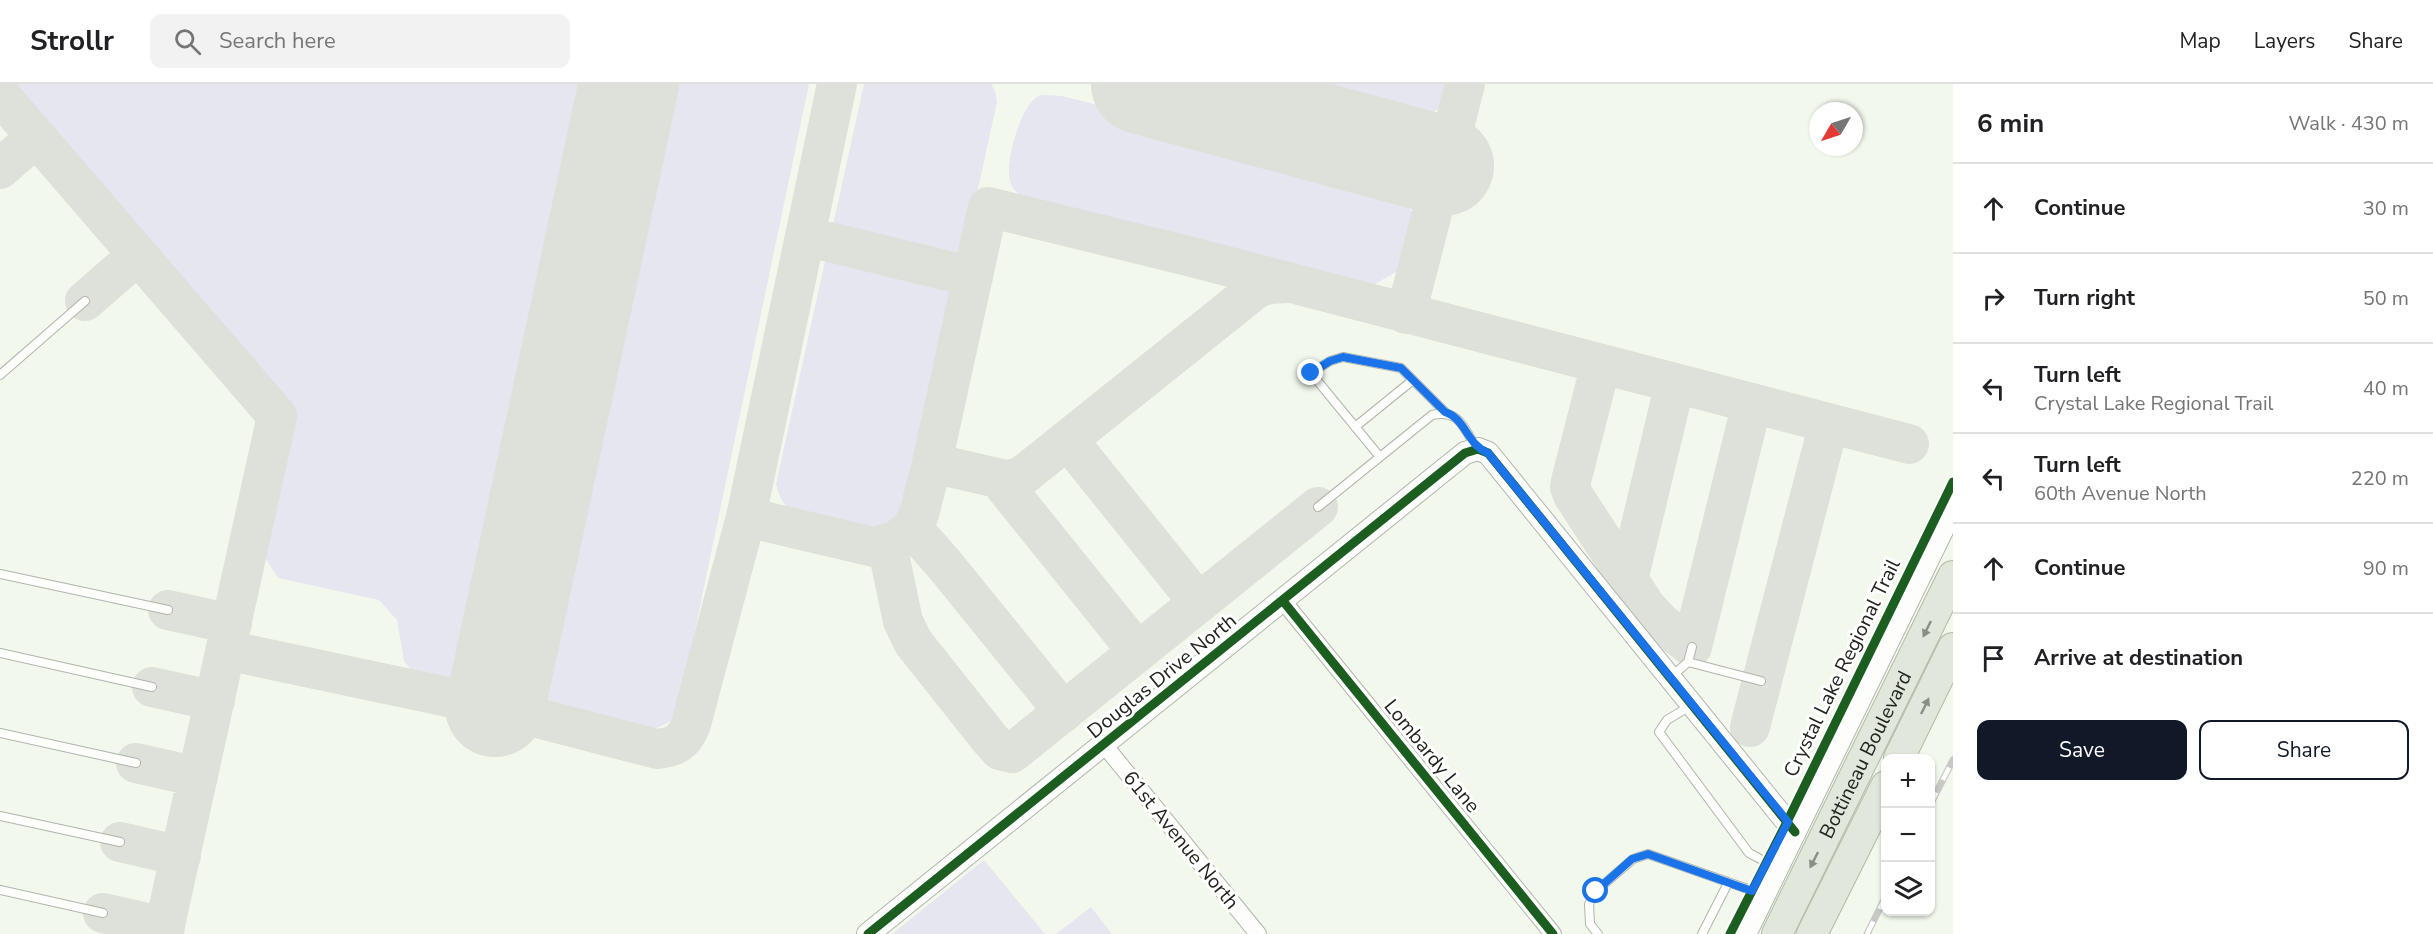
<!DOCTYPE html>
<html lang="en">
<head>
<meta charset="utf-8">
<style>
  :root { --surface:#fff; --page:#f2f2f2; --text:#202124; --muted:#757577; --line:#e0e0e0; --accent:#111827 }
  body { margin:0; font-family:"Nunito Sans",sans-serif; background:var(--page); color:var(--text) }
  .controls { position:absolute; right:18px; bottom:18px; display:grid; overflow:hidden; border-radius:12px; box-shadow:0 2px 4px #0004 }
  .controls button { width:54px; height:54px; display:grid; place-items:center; padding:0; border:0; border-bottom:2px solid var(--line); background:var(--surface); color:var(--text); font:30px sans-serif }
  .compass { position:absolute; left:1809px; top:18px; width:54px; height:54px; border-radius:50%; background:var(--surface); box-shadow:0 2px 4px #0004; rotate:231deg }
  .stop { position:absolute; width:18px; height:18px; margin:-14px; border:4px solid #1a73e8; border-radius:50%; background:#fff }
  .stop.end { background:#1a73e8; border-color:#fff; box-shadow:0 2px 6px #0008 }
  .list { margin:0; padding:0; list-style:none }
  h2 { display:flex; justify-content:space-between; align-items:center; height:78px; margin:0; padding:0 24px; font-size:26px }
  h2 small { font-size:20px; font-weight:400; color:var(--muted) }
  .list li { display:grid; grid-template-columns:39px 1fr auto; gap:18px; align-items:center; box-sizing:border-box; height:90px; padding:0 24px; border-top:2px solid var(--line) }
  .list b { display:block; font-size:22px; white-space:nowrap }
  .list p { margin:0; font-size:20px; white-space:nowrap; color:var(--muted) }
  .list em { font-size:20px; font-style:normal; color:var(--muted) }
  .actions { display:flex; gap:12px; padding:18px 24px }
  .actions a { flex:1; padding:14px 0; border:2px solid var(--accent); border-radius:12px; text-align:center; font-size:21px; color:var(--accent) }
  .actions .main { background:var(--accent); color:#fff }
  .icon { flex:none; width:33px; height:33px; fill:none; stroke:currentColor; stroke-width:2; stroke-linecap:round; stroke-linejoin:round }
  .map { position:relative; flex:none; width:1953px; height:850px; overflow:hidden }
  header { display:flex; align-items:center; gap:36px; box-sizing:border-box; height:84px; padding:0 30px; background:var(--surface); border-bottom:2px solid var(--line) }
  header strong { font-size:28px }
  nav { display:flex; gap:33px; margin-inline-start:auto; font-size:21px }
  .search { width:420px; height:54px; background:var(--page); display:flex; align-items:center; gap:15px; box-sizing:border-box; padding:0 21px; border-radius:12px; color:var(--muted); font-size:22px }
  main { display:flex }
  aside { flex:1; background:var(--surface) }
  .map>svg:first-child { display:block }
  .green { fill:#e6e6f1 }
  .lines { fill:none; stroke-linecap:round; stroke-linejoin:round }
  .taxiway { stroke:#dde1d9; stroke-width:40 }
  .runway { stroke:#dde1d9; stroke-width:100 }
  .lane-casing { stroke:#b0b5ac; stroke-width:10 }
  .street-casing { stroke:#b0b5ac; stroke-width:18 }
  .secondary-casing { stroke:#b0b5ac; stroke-width:24 }
  .highway-casing { stroke:#b1baa7; stroke-width:32 }
  .lane { stroke:#fdfefc; stroke-width:8 }
  .street { stroke:#fdfefc; stroke-width:16 }
  .secondary { stroke:#fdfefc; stroke-width:22 }
  .highway { stroke:#e1e7da; stroke-width:30 }
  .rail-casing { stroke:#c8c9c6; stroke-width:7 }
  .rail { stroke:#fff; stroke-width:4.5; stroke-dasharray:14; stroke-linecap:butt }
  .cycleway-casing { stroke:#fff; stroke-width:13 }
  .cycleway { stroke:#1b5e20; stroke-width:9 }
  .oneway { fill:#8a8f84 }
  .route { stroke:#1a73e8; stroke-width:8 }
  .labels { text-anchor:middle; dominant-baseline:central; stroke-width:6; stroke-linejoin:round; paint-order:stroke }
  .street-label { font-size:20px; fill:#20241c; stroke:#fff }
</style>
</head>
<body>
<header>
<strong>Strollr</strong>
<div class="search"><svg class="icon" aria-label="search" viewBox="0 0 24 24"><circle cx="10" cy="10" r="6"/><path d="M15 15l6 6"/></svg>Search here</div>
<nav><a>Map</a><a>Layers</a><a>Share</a></nav>
</header>
<main>
<div class="map">
<svg width="1953" height="850" viewBox="0 0 1953 850">
  <rect width="100%" height="100%" fill="#f2f9ec"/>
  <!-- green -->
  <path class="green" d="M 11,0 L 599,0 L 474,583 L 455,601 L 416,592 L 404,577 L 397,536 L 379,516 L 278,494 L 264,472 L 291,347 L 274,309 Z
    M 657,0 L 809,0 L 684,599 L 675,628 L 669,638 L 657,644 L 640,647 L 549,622 L 536,609 L 532,599 Z
    M 864,0 L 991,0 L 995,7 L 997,18 L 907,428 C 900,438 891,448 878,449 C 865,450 798,432 789,425 C 782,419 778,409 776,400 Z
    M 1228,0 L 1452,0 L 1447,20 L 1408,43 L 1374,37 Z
    M 1046,11 L 1062,12 L 1393,95 L 1417,137 L 1408,181 L 1368,204 L 1027,116 C 1021,111 1014,108 1011,100 C 1003,83 1020,23 1037,13 C 1040,11 1043,11 1046,11 Z
    M 984,776 L 1045,850 L 892,850 Z
    M 1091,823 L 1112,850 L 1056,850 Z"/>
  <g class="lines">
    <!-- taxiway -->
    <path class="taxiway" d="M 0,11 L 277,332 L 163,850
      M 0,85 L 36,53
      M 805,152 L 973,193
      M 85,217 L 138,171
      M 1406,230 L 1465,0
      M 1601,280 L 1572,393 L 1570,403 L 1573,411 L 1646,523 L 1660,538 L 1692,563 L 1752,319
      M 1068,356 L 1199,519
      M 932,379 L 1006,396 L 1021,393 L 1257,204 L 1269,200 L 1286,199
      M 998,394 L 1138,568
      M 746,433 L 874,463 L 896,457 L 912,444 L 919,430 L 932,379 L 988,123 L 1188,172 L 1909,360
      M 912,444 L 944,480 L 1064,628
      M 887,461 L 903,537 L 913,558 L 990,655 L 1000,666 L 1012,669 L 1318,423
      M 1628,496 L 1675,299
      M 168,526 L 232,540
      M 226,566 L 495,623 L 657,665 C 676,663 684,658 691,640 L 746,433 L 837,0
      M 152,603 L 215,617
      M 1750,643 L 1829,339
      M 136,679 L 198,693
      M 120,758 L 181,772
      M 103,829 L 165,843"/>
    <!-- runway -->
    <path class="runway" d="M 1141,0 L 1444,82
      M 495,623 L 629,0"/>
    <defs>
      <path id="lane" d="M 0,291 L 85,217
        M 1355,343 L 1413,296
        M 1380,373 L 1311,289 L 1330,277 L 1343,273 L 1401,284 L 1445,328
        M 1318,423 L 1432,331 C 1459,325 1463,343 1476,363
        M 0,490 L 168,526
        M 0,569 L 152,603
        M 1688,578 L 1761,597
        M 1671,593 L 1688,578 L 1692,563
        M 1690,622 L 1667,636 L 1659,648 L 1749,769 L 1777,784
        M 0,649 L 136,679
        M 0,732 L 120,758
        M 0,806 L 103,829
        M 1598,850 L 1590,840 L 1589,820 L 1596,807 L 1633,775 L 1648,770 L 1762,810
        M 1702,850 L 1728,799"/>
      <path id="street" d="M 1283,517 L 1553,850
        M 1105,662 L 1258,850"/>
      <path id="secondary" d="M 868,850 L 1465,369 L 1478,365 L 1488,369 L 1795,748
        M 1745,850 L 1953,424"/>
      <g id="highway">
        <path d="M 1899,674 L 1953,564"/>
        <path id="s1" d="M 1777,850 L 1953,492"/>
        <path d="M 1812,850 L 1886,702"/>
      </g>
    </defs>
    <!-- lane casing -->
    <use href="#lane" class="lane-casing"/>
    <!-- street casing -->
    <use href="#street" class="street-casing"/>
    <!-- secondary casing -->
    <use href="#secondary" class="secondary-casing"/>
    <!-- highway casing -->
    <use href="#highway" class="highway-casing"/>
    <!-- lane -->
    <use href="#lane" class="lane"/>
    <!-- street -->
    <use href="#street" class="street"/>
    <!-- secondary -->
    <use href="#secondary" class="secondary"/>
    <!-- highway -->
    <use href="#highway" class="highway"/>
    <defs>
      <path id="rail" d="M 1930,721 L 1953,676
        M 1867,850 L 1886,812"/>
    </defs>
    <!-- rail casing -->
    <use href="#rail" class="rail-casing"/>
    <!-- rail -->
    <use href="#rail" class="rail"/>
    <defs>
      <path id="cycleway" d="M 1283,517 L 1553,850
        M 868,850 L 1465,369 L 1478,365 L 1488,369 L 1795,748
        M 1730,850 L 1787,738 L 1953,398"/>
    </defs>
    <!-- cycleway casing -->
    <use href="#cycleway" class="cycleway-casing"/>
    <!-- cycleway -->
    <use href="#cycleway" class="cycleway"/>
  </g>
  <!-- one-way arrows -->
  <defs><path id="oneway-solid" d="M-6-.8H1V-3.2L6.5 0L1 3.2V.8H-6Z" transform="scale(1.5)"/></defs>
  <g class="oneway">
    <use href="#oneway-solid" transform="translate(1927 545) rotate(116)"/>
    <use href="#oneway-solid" transform="translate(1925 622) rotate(-64)"/>
    <use href="#oneway-solid" transform="translate(1814 776) rotate(117)"/>
  </g>
  <g class="lines">
    <!-- route -->
    <path class="route" d="M 1311,289 L 1330,277 L 1343,273 L 1401,284 L 1445,328 C 1466,335 1467,361 1488,369 L 1788,738 L 1752,807 L 1648,770 L 1632,775 L 1596,807"/>
  </g>
  <g class="labels">
    <!-- street labels -->
    <g class="street-label">
      <text transform="translate(1842 584) rotate(-64)">Crystal Lake Regional Trail</text>
      <text transform="translate(1162 592) rotate(-39)">Douglas Drive North</text>
      <text stroke="none"><textPath href="#s1" startOffset="200">Bottineau Boulevard</textPath></text>
      <text transform="translate(1432 672) rotate(51)">Lombardy Lane</text>
      <text transform="translate(1181 756) rotate(51)">61st Avenue North</text>
    </g>
  </g>
</svg>
<div class="controls">
<button>+</button>
<button>−</button>
<button><svg class="icon" aria-label="layers" viewBox="0 0 24 24"><path d="M12 4l9 5-9 5-9-5zM3 14l9 5 9-5"/></svg></button>
</div>
<svg class="compass" viewBox="-18 -18 36 36"><path d="M0-13l5 13h-10z" fill="#e53935"/><path d="M0 13l5-13h-10z" fill="#757577"/></svg>
<div class="stop" style="left:1596px;top:807px"></div>
<div class="stop end" style="left:1311px;top:289px"></div>
</div>
<aside>
<h2>6 min<small>Walk · 430 m</small></h2>
<ul class="list">
<li><svg class="icon" aria-label="ahead" viewBox="0 0 24 24"><path d="M12 20V5M6 11l6-6 6 6"/></svg><div><b>Continue</b></div><em>30 m</em></li>
<li><svg class="icon" aria-label="right" viewBox="0 0 24 24"><path d="M7 20v-9h11M14 6l5 5-5 5"/></svg><div><b>Turn right</b></div><em>50 m</em></li>
<li><svg class="icon" aria-label="left" viewBox="0 0 24 24"><path d="M17 20v-9H6M10 6l-5 5 5 5"/></svg><div><b>Turn left</b><p>Crystal Lake Regional Trail</p></div><em>40 m</em></li>
<li><svg class="icon" aria-label="left" viewBox="0 0 24 24"><path d="M17 20v-9H6M10 6l-5 5 5 5"/></svg><div><b>Turn left</b><p>60th Avenue North</p></div><em>220 m</em></li>
<li><svg class="icon" aria-label="ahead" viewBox="0 0 24 24"><path d="M12 20V5M6 11l6-6 6 6"/></svg><div><b>Continue</b></div><em>90 m</em></li>
<li><svg class="icon" aria-label="arrive" viewBox="0 0 24 24"><path d="M6 21V4h12l-3 4 3 4H6"/></svg><div><b>Arrive at destination</b></div></li>
</ul>
<div class="actions"><a class="main">Save</a><a>Share</a></div>
</aside>
</main>
</body>
</html>
